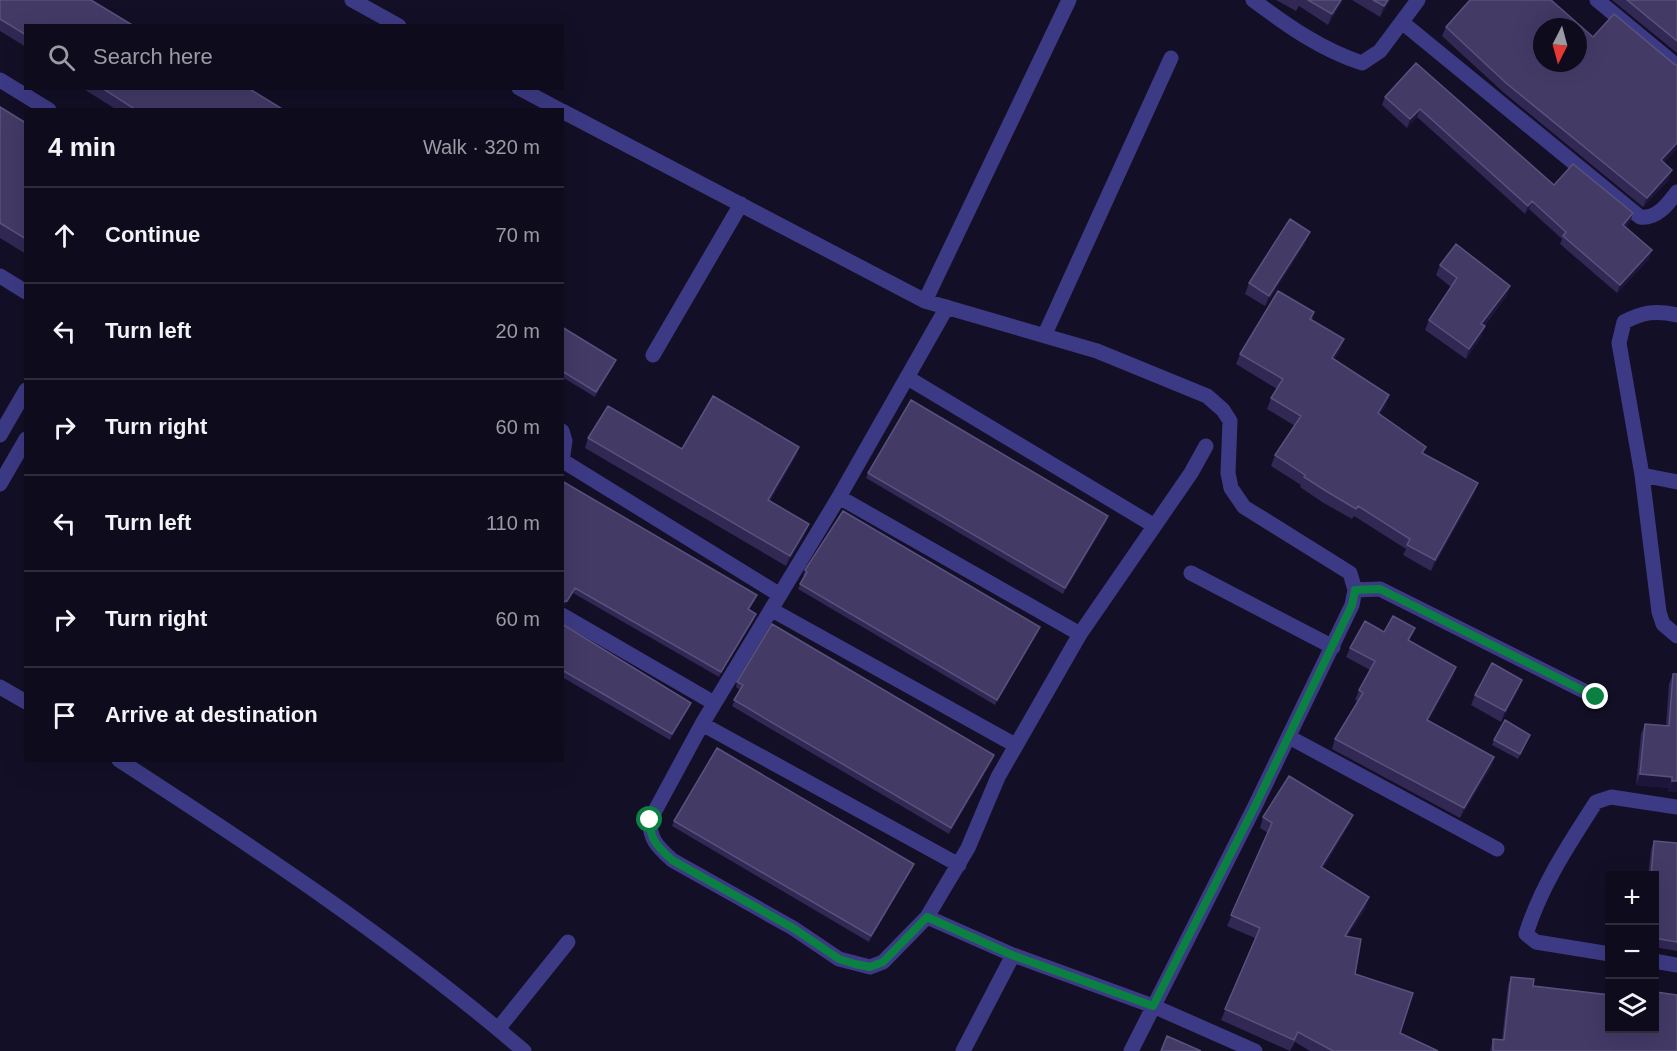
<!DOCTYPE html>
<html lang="en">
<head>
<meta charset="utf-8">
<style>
  :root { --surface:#0e0b1c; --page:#171425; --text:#f1f3f6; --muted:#9b9ba3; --line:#2e2b3b }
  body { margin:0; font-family:Helvetica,sans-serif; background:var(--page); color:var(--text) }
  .controls { position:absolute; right:18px; bottom:18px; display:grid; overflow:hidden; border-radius:0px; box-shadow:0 6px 24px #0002 }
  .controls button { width:54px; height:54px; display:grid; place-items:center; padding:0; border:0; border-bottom:2px solid var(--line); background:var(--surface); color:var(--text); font:30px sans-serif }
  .compass { position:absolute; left:1533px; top:18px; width:54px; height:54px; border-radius:50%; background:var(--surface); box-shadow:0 6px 24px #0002; rotate:186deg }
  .stop { position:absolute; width:18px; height:18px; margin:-14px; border:4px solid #0b8043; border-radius:50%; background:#fff }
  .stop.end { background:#0b8043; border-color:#fff; box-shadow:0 2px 6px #0008 }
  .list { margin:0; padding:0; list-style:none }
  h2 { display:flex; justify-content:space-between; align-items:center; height:78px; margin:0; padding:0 24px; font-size:26px }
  h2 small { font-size:20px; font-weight:400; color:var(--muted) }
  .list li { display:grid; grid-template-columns:39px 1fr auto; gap:18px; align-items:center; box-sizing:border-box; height:96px; padding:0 24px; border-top:2px solid var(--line) }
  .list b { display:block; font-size:22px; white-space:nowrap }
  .list em { font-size:20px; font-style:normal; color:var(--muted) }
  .icon { flex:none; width:33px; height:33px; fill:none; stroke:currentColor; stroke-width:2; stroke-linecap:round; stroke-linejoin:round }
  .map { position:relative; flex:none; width:1677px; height:1051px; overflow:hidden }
  .search { position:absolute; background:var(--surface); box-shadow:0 6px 24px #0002; left:24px; top:24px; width:540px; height:66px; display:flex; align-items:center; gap:15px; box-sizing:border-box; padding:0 21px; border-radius:0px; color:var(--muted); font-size:22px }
  .panel { position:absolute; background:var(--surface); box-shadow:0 6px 24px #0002; left:24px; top:108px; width:540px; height:654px; border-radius:0px }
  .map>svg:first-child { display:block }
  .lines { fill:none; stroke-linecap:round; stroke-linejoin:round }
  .minor { stroke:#3d3a85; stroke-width:15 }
  .wall { fill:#312854 }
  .shaded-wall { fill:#1d163a }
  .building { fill:#433a66; stroke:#5a527e; stroke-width:1.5; fill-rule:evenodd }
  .route { stroke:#0b8043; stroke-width:8 }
</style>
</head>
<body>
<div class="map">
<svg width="1677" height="1051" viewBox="0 0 1677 1051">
  <rect width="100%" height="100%" fill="#130f26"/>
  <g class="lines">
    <!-- minor -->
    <path class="minor" d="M 352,0 L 399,26
      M 1253,0 C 1288,26 1320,49 1362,63 L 1380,51 L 1418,0
      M 1597,0 L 1677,66
      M 1403,23 L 1640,217 C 1657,219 1668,204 1677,192
      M 0,80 L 49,110
      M 519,88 L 560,110
      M 562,111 L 925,301 L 1097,351 L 1207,396 L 1223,410 L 1230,421 L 1228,473 L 1231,488 L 1244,507 L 1350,573 L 1355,590 L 1352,605 L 1255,806 L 1131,1051
      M 0,276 L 26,292
      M 925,301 L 1069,0
      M 947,307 L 839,497 L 702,724 L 650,820 C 649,839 658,847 672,860 L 793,928 L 839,959 L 870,967 L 883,962 L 927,917 L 968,848 L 998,777 L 1080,634 L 1191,473 L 1206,446
      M 1677,315 C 1656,310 1643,312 1624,322 L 1619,343 L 1642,475 L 1659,612 L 1663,624 L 1677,636
      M 1045,334 L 1171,58
      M 653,355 L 741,204
      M 908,378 L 1153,525
      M 562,431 L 565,441 L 562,462
      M 0,435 L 26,390
      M 563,461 L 780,595
      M 1642,475 L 1677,482
      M 0,484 L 26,439
      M 839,497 L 1080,634
      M 1191,573 L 1333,647
      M 1355,590 L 1380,589 L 1596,697
      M 772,610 L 1015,745
      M 562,615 L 714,703
      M 0,687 L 26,702
      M 702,724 L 959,865
      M 1289,737 L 1497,849
      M 119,760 C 258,850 398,943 524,1051
      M 927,917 L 1013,955 L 1153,1006 L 1255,1051
      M 1610,954 L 1536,942 L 1526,934 C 1541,886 1569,844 1596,802 L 1611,797 L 1677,807
      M 1654,961 L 1677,965
      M 498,1029 L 568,942
      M 963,1051 L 1013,955"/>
  </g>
  <!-- wall -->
  <path class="wall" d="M 0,0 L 26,26 L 26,47 L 0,31 Z
    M 1276,0 L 1343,0 L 1328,25 L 1299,6 L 1296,11 Z
    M 1352,0 L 1390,0 L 1380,17 Z
    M 1612,0 L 1677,0 L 1677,53 Z
    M 1446,27 L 1664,163 L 1669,180 L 1643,207 L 1503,92 L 1442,36 Z
    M 1416,63 L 1554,185 L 1633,213 L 1630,222 L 1626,227 L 1649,259 L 1617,293 L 1560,244 L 1562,239 L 1529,209 L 1525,214 L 1417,117 L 1407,128 L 1382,105 L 1385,97 Z
    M 82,88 L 248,88 L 284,110 L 117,110 Z
    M 0,107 L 26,123 L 26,254 L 0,238 Z
    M 1306,242 L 1265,306 L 1245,294 L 1249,283 Z
    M 1440,265 L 1510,286 L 1506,297 L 1484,326 L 1485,326 L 1481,337 L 1466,359 L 1425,330 L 1429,320 L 1451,287 L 1436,275 Z
    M 1314,312 L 1312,320 L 1344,339 L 1340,350 L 1334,360 L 1386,406 L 1380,414 L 1424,453 L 1478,483 L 1474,494 L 1431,571 L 1403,555 L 1406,549 L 1354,516 L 1352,519 L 1322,502 L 1300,487 L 1301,485 L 1271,466 L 1275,455 L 1295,426 L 1267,409 L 1271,398 L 1277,389 L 1236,364 L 1240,354 Z
    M 562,327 L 614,365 L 595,397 L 562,377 Z
    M 588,438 L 682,449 L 799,447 L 796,456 L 770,501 L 805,534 L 786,566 L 585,448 Z
    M 868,473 L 1107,521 L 1063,594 L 866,478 Z
    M 562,481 L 755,600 L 749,610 L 754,619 L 719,677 L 573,593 L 565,606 L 562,607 Z
    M 805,570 L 1038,632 L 995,705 L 798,589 L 804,577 L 803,576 Z
    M 562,624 L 691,703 L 689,708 L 670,740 L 562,677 Z
    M 1415,628 L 1409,641 L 1453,677 L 1428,721 L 1494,757 L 1491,767 L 1460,818 L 1332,749 L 1335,739 L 1358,701 L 1355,700 L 1359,690 L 1370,670 L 1346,657 L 1350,648 L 1384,632 Z
    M 1673,674 L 1677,792 L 1668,791 L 1669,788 L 1636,785 L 1641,734 L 1645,724 L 1666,725 L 1669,684 Z
    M 1522,680 L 1518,690 L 1501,722 L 1471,705 L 1475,695 Z
    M 737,682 L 994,755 L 992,761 L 949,834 L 732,706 L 740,690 L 736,687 Z
    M 1530,735 L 1518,759 L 1492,745 L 1494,740 Z
    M 1353,815 L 1349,825 L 1323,868 L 1366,908 L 1347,937 L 1355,974 L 1400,1033 L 1438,1051 L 1310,1051 L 1295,1042 L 1290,1051 L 1221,1020 L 1255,938 L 1227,926 L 1268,833 L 1260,828 L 1263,817 Z
    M 674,821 L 914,864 L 912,869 L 869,942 L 672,826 Z
    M 1654,841 L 1677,843 L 1677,951 L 1654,947 L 1654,876 L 1648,876 L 1651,850 Z
    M 1511,977 L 1533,986 L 1610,1029 L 1656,992 L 1677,1051 L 1490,1051 L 1493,1039 L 1502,1040 L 1508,986 Z"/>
  <!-- shaded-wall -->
  <path class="shaded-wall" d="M 1341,0 L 1343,0 L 1328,25 L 1332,14 Z
    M 1388,0 L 1390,0 L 1380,17 L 1384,6 Z
    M 1420,109 L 1417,117 L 1407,128 L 1410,119 Z
    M 1677,143 L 1677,149 L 1658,170 L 1661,160 Z
    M 1672,170 L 1669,180 L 1643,207 L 1647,198 Z
    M 1532,201 L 1529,209 L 1525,214 L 1528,206 Z
    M 1633,213 L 1630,222 L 1620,233 L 1623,225 Z
    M 1310,232 L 1306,242 L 1265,306 L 1269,296 Z
    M 1652,250 L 1649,259 L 1617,293 L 1620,285 Z
    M 1510,286 L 1506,297 L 1477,334 L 1481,324 Z
    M 1485,326 L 1481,337 L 1466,359 L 1469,349 Z
    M 1344,339 L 1340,350 L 1328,369 L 1332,358 Z
    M 616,360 L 614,365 L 595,397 L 596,392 Z
    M 1389,395 L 1386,406 L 1374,423 L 1378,413 Z
    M 799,447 L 796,456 L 765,509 L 768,500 Z
    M 1478,483 L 1474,494 L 1431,571 L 1435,560 Z
    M 1108,516 L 1107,521 L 1063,594 L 1065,588 Z
    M 809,524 L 805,534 L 786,566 L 790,556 Z
    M 575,588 L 573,593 L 565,606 L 562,607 L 562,602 Z
    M 756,614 L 754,619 L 719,677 L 721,672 Z
    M 1040,627 L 1038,632 L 995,705 L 997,700 Z
    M 1456,667 L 1453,677 L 1423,730 L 1427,720 Z
    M 1522,680 L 1518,690 L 1501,722 L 1505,711 Z
    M 691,703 L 689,708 L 670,740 L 672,734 Z
    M 994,755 L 992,761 L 949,834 L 951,828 Z
    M 1494,757 L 1491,767 L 1460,818 L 1464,808 Z
    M 1640,774 L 1672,777 L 1669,788 L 1636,785 Z
    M 1672,781 L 1677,781 L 1677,792 L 1668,791 Z
    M 1353,815 L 1349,825 L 1317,877 L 1321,867 Z
    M 914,864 L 912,869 L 869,942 L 871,936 Z
    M 1369,897 L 1366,908 L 1341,947 L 1345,936 Z"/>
  <!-- building -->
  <path class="building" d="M 0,0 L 91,0 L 134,26 L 26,26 L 26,35 L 0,19 Z
    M 1308,0 L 1341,0 L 1332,14 Z
    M 1373,0 L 1388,0 L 1384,6 Z
    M 1470,0 L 1551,0 L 1593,37 L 1614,14 L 1674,64 L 1677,65 L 1677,143 L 1661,160 L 1672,170 L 1647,198 L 1506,83 L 1446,27 ZM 1542,27 L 1578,27 L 1578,63 L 1542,63 Z
    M 1627,0 L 1677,0 L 1677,41 Z
    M 1416,63 L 1554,185 L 1573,164 L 1633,213 L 1623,225 L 1652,250 L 1620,285 L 1563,236 L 1566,232 L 1532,201 L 1528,206 L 1420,109 L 1410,119 L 1385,97 Z
    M 102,88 L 248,88 L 284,110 L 136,110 Z
    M 0,107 L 26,123 L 26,239 L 0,223 Z
    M 1290,219 L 1310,232 L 1269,296 L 1249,283 Z
    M 1456,244 L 1510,286 L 1481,324 L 1485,326 L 1469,349 L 1429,320 L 1457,278 L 1440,265 Z
    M 1278,291 L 1314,312 L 1310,319 L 1344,339 L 1332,358 L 1389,395 L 1378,413 L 1426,447 L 1422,453 L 1478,483 L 1435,560 L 1407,545 L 1410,539 L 1358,506 L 1356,509 L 1326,491 L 1304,477 L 1305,475 L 1275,455 L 1301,416 L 1271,398 L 1283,379 L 1240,354 Z
    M 562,327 L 616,360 L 596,392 L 562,371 Z
    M 713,396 L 799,447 L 768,500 L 809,524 L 790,556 L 588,438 L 608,406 L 682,449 Z
    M 911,400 L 1108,516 L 1065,588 L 868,473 Z
    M 562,481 L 757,595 L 748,609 L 756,614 L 721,672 L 575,588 L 567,601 L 562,602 Z
    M 843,511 L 1040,627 L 997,700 L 800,584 L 807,572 L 805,570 Z
    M 1393,616 L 1415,628 L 1408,640 L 1456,667 L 1427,720 L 1494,757 L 1464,808 L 1335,739 L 1363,693 L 1359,690 L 1375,661 L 1350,648 L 1365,621 L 1384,632 Z
    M 562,624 L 691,703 L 672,734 L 562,670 Z
    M 772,624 L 994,755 L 951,828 L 734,700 L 743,685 L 737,682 Z
    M 1492,663 L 1522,680 L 1505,711 L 1475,695 Z
    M 1673,674 L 1677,674 L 1677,781 L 1672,781 L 1672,777 L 1640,774 L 1645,724 L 1669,726 Z
    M 1505,720 L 1530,735 L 1520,754 L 1494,740 Z
    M 717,748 L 914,864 L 871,936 L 674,821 Z
    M 1289,776 L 1353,815 L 1321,867 L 1369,897 L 1345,936 L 1361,939 L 1355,974 L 1413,993 L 1400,1033 L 1438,1051 L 1333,1051 L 1298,1032 L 1294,1040 L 1225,1009 L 1260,928 L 1231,915 L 1272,823 L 1263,817 Z
    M 1654,841 L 1677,843 L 1677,942 L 1654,938 L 1654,876 L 1651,876 Z
    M 1511,977 L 1534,979 L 1533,986 L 1610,995 L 1610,1029 L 1654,1029 L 1654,990 L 1656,990 L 1656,992 L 1677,995 L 1677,1051 L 1493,1051 L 1493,1039 L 1504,1040 Z
    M 1167,1036 L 1201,1051 L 1161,1051 Z"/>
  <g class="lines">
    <!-- route -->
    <path class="route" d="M 650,820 C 649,839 658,847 672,860 L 793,928 L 839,959 L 855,964 L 870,967 L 883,962 L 927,917 L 1012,955 L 1153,1006 L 1255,806 L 1352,605 L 1355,590 L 1380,589 L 1596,697"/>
  </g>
</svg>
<div class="controls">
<button>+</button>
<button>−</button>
<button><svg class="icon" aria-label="layers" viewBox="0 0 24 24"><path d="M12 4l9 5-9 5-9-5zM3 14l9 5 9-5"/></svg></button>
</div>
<svg class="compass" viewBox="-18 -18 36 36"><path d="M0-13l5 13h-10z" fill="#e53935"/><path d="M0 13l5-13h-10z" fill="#9b9ba3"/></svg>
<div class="stop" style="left:650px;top:820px"></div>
<div class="stop end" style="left:1596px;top:697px"></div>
<div class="search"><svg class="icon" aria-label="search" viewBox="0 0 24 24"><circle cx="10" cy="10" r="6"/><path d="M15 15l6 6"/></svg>Search here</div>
<section class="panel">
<h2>4 min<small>Walk · 320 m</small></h2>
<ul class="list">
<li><svg class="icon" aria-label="ahead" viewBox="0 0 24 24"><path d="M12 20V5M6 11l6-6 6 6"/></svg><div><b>Continue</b></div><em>70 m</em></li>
<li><svg class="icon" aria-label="left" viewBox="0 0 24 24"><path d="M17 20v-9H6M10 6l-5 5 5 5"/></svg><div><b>Turn left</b></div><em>20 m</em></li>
<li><svg class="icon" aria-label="right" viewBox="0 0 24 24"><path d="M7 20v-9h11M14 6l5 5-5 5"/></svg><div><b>Turn right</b></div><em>60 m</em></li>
<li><svg class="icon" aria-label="left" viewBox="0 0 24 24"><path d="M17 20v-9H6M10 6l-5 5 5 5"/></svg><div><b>Turn left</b></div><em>110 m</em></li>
<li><svg class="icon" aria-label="right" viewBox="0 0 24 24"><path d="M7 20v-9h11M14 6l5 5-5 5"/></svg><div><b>Turn right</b></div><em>60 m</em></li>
<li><svg class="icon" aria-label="arrive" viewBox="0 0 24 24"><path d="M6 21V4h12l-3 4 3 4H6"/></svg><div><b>Arrive at destination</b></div></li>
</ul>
</section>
</div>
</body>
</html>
